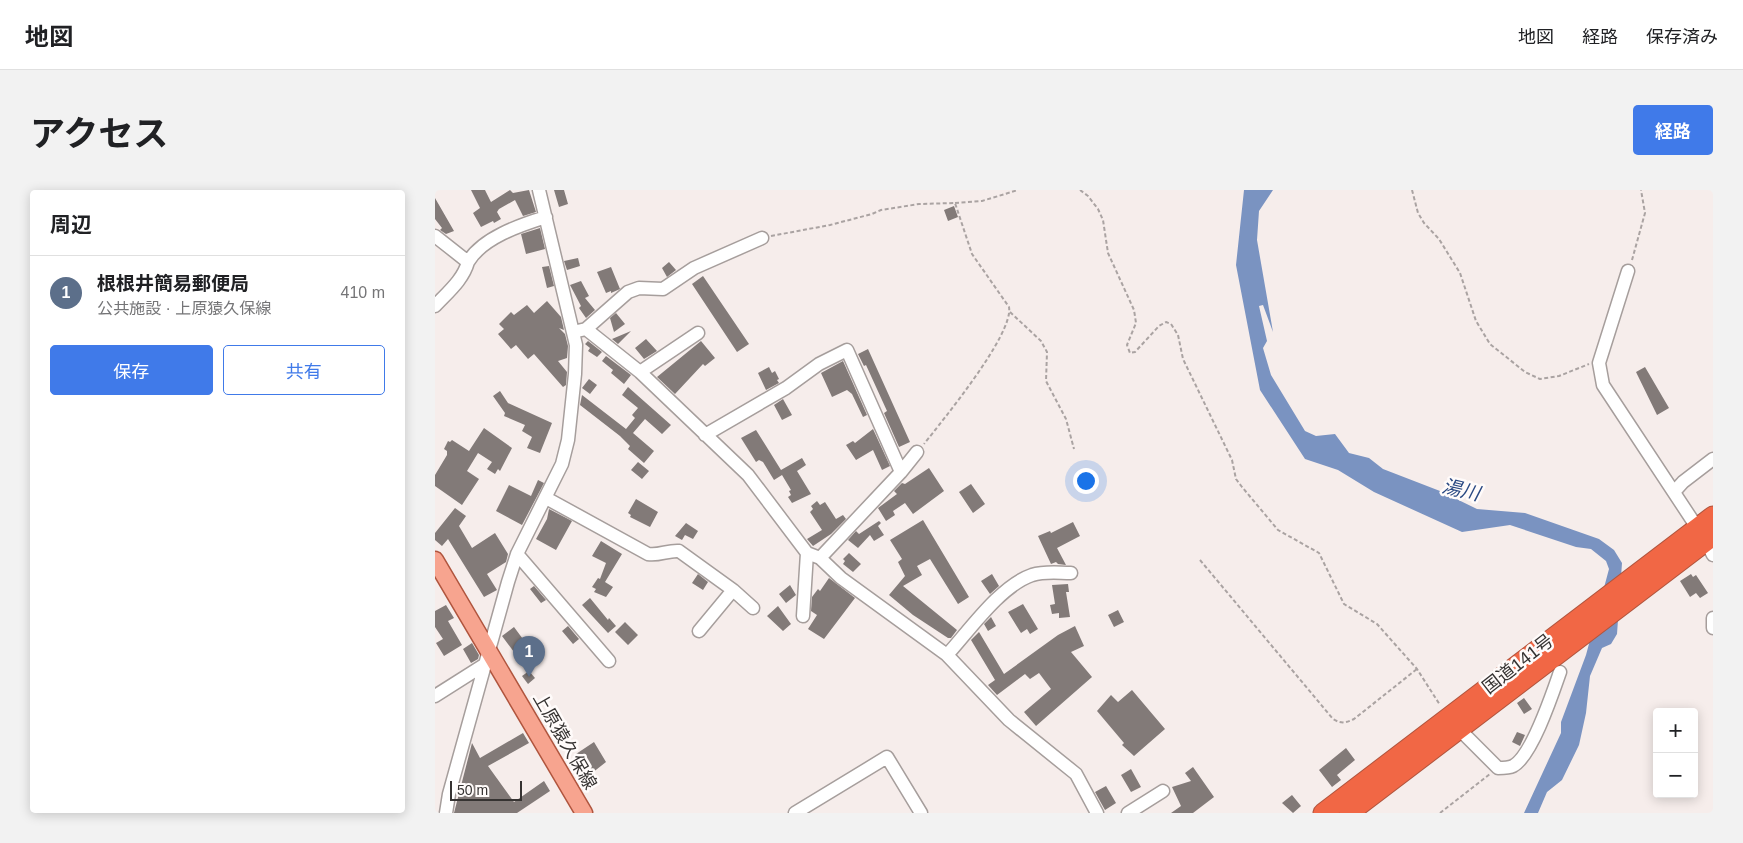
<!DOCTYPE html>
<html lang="ja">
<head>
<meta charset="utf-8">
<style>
  :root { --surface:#fff; --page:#f2f2f2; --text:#202124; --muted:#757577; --line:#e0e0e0; --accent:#407ae9 }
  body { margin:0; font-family:Helvetica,"Noto Sans JP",sans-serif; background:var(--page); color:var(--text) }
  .controls { position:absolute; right:15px; bottom:15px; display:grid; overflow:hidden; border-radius:5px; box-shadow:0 2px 12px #0003 }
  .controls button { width:45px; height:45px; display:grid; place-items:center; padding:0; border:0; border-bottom:1px solid var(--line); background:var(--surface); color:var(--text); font:25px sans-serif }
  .scale { position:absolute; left:15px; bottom:12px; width:72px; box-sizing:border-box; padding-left:5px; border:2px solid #363332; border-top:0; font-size:14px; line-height:18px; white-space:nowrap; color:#363332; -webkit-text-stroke:4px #fffbfa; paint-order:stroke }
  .you { position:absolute; left:650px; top:290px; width:18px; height:18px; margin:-12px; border:4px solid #fff; border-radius:50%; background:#1a73e8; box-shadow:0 0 0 8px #1a73e833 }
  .badge { display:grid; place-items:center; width:32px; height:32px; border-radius:50%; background:var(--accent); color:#fff; font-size:16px; font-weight:700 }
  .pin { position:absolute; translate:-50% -41px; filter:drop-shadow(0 1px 2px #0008) }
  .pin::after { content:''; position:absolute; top:26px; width:18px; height:15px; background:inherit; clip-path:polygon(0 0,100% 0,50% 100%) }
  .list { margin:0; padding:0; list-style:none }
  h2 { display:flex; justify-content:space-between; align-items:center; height:65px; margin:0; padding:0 20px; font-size:21px }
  h2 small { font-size:16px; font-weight:400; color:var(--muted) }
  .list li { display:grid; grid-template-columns:32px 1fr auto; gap:15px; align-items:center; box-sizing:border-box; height:75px; padding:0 20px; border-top:1px solid var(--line) }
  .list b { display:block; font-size:19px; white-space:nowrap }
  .list p { margin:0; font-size:16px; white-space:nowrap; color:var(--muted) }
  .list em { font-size:16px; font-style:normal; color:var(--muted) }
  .actions { display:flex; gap:10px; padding:15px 20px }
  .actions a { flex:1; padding:11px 0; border:1px solid var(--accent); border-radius:5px; text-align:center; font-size:18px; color:var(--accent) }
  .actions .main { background:var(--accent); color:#fff }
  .map { position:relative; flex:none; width:1278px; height:623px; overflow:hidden; border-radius:5px }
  header { display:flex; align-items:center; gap:30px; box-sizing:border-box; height:70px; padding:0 25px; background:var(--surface); border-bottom:1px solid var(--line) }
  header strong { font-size:24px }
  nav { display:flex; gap:28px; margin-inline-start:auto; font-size:18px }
  .intro { display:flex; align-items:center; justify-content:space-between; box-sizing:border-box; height:120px; padding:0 30px }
  h1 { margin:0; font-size:35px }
  .button { padding:12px 22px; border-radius:5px; background:var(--accent); color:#fff; font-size:18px; font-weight:700 }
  main { display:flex; gap:30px; padding:0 30px }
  aside { flex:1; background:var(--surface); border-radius:5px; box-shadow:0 2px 12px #0003 }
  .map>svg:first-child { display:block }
  .water { fill:#7a93c1 }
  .building { fill:#827a78 }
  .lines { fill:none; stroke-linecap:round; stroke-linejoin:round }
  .minor-casing { stroke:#a69e9c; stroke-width:15 }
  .major-casing { stroke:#b0553e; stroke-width:19 }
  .highway-casing { stroke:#b0553e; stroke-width:21 }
  .path { stroke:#aaa3a2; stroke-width:2; stroke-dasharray:4 2.5; stroke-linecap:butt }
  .minor { stroke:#fff; stroke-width:12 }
  .major { stroke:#f7a48f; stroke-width:16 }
  .highway { stroke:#f16745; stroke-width:19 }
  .labels { text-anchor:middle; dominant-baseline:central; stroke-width:5; stroke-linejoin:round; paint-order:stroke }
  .street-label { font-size:18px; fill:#363332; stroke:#fffbfa }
  .water-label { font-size:19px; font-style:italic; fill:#294882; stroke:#fffbfa }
</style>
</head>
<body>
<header>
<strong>地図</strong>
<nav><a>地図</a><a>経路</a><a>保存済み</a></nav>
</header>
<div class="intro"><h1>アクセス</h1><a class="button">経路</a></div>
<main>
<aside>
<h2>周辺<small></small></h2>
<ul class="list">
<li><span class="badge" style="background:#5c6f8a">1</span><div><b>根根井簡易郵便局</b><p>公共施設 · 上原猿久保線</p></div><em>410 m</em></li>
</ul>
<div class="actions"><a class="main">保存</a><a>共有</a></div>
</aside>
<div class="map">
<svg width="1278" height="623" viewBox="0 0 1278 623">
  <rect width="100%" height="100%" fill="#f6edeb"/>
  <!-- water -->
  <path class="water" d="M 809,0 L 838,0 L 824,21 L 822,50 L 838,142 L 828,115 L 824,116 L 832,151 L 828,158 L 836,185 L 870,241 L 881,246 L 900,244 L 914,263 L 934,268 L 948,279 L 1005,301 L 1042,319 L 1090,323 L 1164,349 L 1179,360 L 1187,373 L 1182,444 L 1176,454 L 1167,458 L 1155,486 L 1151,523 L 1144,555 L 1127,590 L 1112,602 L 1103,623 L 1089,623 L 1126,543 L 1126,532 L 1151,465 L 1174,379 L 1171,371 L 1156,359 L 1141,357 L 1075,335 L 1027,342 L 939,302 L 903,280 L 870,269 L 825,200 L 801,75 Z"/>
  <!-- building -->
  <path class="building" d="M 36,0 L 50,0 L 56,12 L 75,0 L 78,3 L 94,0 L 101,22 L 88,26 L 80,10 L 64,19 L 62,22 L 66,29 L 59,33 L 58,31 L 46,37 L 38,23 L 45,18 Z
    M 119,0 L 129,0 L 133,14 L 124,17 Z
    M 0,8 L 19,41 L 11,44 L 5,40 L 7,38 L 0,29 Z
    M 519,16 L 523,27 L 513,31 L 509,20 Z
    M 105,38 L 110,59 L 91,64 L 86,44 Z
    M 143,68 L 145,76 L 132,80 L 129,71 Z
    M 234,72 L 241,80 L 232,87 L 227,78 Z
    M 114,76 L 119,96 L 112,98 L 107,77 Z
    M 176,77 L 185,99 L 176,103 L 176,101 L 171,103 L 162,82 Z
    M 268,86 L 314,154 L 302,162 L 257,94 Z
    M 146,91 L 154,106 L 150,108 L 160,120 L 151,128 L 144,118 L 146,116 L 135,95 Z
    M 112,111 L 126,127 L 129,140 L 124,138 L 130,144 L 133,156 L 132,168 L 123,171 L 132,182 L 131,195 L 128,197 L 99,164 L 93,169 L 81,155 L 76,159 L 63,144 L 69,139 L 64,134 L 76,122 L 79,125 L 92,115 L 99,123 Z
    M 181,123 L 190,134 L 179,142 L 175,128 Z
    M 196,141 L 183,154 L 177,149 Z
    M 211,149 L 222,161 L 209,169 L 200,158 Z
    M 153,151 L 167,162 L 162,167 L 153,161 L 155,158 L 150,154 Z
    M 266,151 L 280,168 L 270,176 L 268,174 L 240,204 L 222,187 Z
    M 433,159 L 475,252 L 464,257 L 449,223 L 452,221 L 431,175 L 429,176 L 423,164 Z
    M 171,166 L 196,185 L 189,194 L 176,183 L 178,180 L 167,171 Z
    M 408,171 L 432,225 L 428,227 L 417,204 L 412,200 L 397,207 L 386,183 Z
    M 334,177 L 337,183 L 340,181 L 344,189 L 342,190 L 344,193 L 331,200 L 323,183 Z
    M 1210,177 L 1234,218 L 1222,225 L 1201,182 Z
    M 154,189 L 162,195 L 155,204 L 147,198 Z
    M 193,197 L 236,235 L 227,244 L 210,229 L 198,243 L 219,261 L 209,273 L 193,259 L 195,256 L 185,246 L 145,215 L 147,205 L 191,239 L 200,228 L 197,225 L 203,218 L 187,205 Z
    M 65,201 L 73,213 L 117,233 L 105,263 L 92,258 L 97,247 L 87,241 L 90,235 L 69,226 L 70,223 L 58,206 Z
    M 348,209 L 357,225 L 347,230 L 339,215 Z
    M 49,238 L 77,258 L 65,281 L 63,279 L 60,284 L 52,279 L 57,272 L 43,263 L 32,281 L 44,289 L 27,315 L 0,296 L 0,285 L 12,265 L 12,261 L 9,259 L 13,251 L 15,252 L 17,250 L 34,261 Z
    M 438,239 L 455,276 L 447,280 L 438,260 L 421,270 L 411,255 L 418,251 L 420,253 Z
    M 321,240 L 346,280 L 367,268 L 371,275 L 362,281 L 376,304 L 357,313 L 353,307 L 356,305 L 354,301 L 356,300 L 347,285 L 339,290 L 328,272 L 324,270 L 321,272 L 306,248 Z
    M 203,272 L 214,281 L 207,289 L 196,280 Z
    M 494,278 L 509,301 L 478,324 L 470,313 L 458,321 L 460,325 L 451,331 L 443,318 L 462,304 L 459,301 L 467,293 L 470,294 Z
    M 103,290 L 109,293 L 87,335 L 61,321 L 74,295 L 96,306 Z
    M 536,294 L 550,314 L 538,323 L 524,302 Z
    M 201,309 L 223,322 L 215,337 L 195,327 L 196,325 L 193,323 Z
    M 382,311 L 385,315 L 390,312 L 401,329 L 408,325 L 411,329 L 396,344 L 378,356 L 372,349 L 387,340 L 375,322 L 378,319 L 376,316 Z
    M 20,318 L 31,326 L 24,336 L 37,358 L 60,343 L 73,364 L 71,372 L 52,384 L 62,400 L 49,407 L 13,349 L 7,356 L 0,350 L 0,343 Z
    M 114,319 L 137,331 L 121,360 L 101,349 L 112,329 Z
    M 488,330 L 534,407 L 523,414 L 495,369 L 482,376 L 487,385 L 468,396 L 522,440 L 516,448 L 513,448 L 478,425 L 454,405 L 470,386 L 463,372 L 467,369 L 455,350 Z
    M 444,331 L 446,333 L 443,336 L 449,345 L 439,351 L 435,345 L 423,358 L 413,350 L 421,341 L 424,344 Z
    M 638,332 L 645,346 L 622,358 L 631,375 L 623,374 L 621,372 L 616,374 L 603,346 L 615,341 L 616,343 Z
    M 251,333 L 263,341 L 258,349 L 250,345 L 247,350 L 240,346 Z
    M 166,351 L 187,364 L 170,392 L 178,397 L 171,407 L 159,402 L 161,399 L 157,397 L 163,388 L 165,389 L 171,373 L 157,366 Z
    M 414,363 L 426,374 L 418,382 L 408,374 L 410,371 L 408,369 Z
    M 263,384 L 273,392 L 268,400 L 257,393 Z
    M 557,384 L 564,396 L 555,404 L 546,391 Z
    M 1256,384 L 1258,387 L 1261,385 L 1273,403 L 1265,408 L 1261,403 L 1255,407 L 1245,391 Z
    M 394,388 L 420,408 L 389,449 L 373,439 L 382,425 L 376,421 L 377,407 L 383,399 L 385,401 Z
    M 633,394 L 634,402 L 631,402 L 635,427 L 624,428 L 624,423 L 617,424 L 615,415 L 620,414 L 617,395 Z
    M 355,395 L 361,405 L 351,413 L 344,404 Z
    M 99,396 L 111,410 L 106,413 L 95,399 Z
    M 155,408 L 173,430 L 174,428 L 181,436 L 173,443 L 147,415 Z
    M 588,414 L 603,439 L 595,444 L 592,439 L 586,443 L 573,422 Z
    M 11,415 L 19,428 L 13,431 L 27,455 L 9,466 L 1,453 L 8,449 L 0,437 L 0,421 Z
    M 343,416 L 356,434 L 348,441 L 332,426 Z
    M 683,420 L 689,432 L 679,437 L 673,425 Z
    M 556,427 L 561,436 L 553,441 L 549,434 Z
    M 190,432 L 203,445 L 193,455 L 180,442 Z
    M 133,436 L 144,449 L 138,454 L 127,441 Z
    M 640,436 L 649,456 L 636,462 L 657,487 L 601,536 L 589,522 L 616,499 L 604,483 L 595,489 L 590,484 L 562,505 L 553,495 L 560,490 L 536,450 L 544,442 L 569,484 L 623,445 Z
    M 79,437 L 99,464 L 91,469 L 84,458 L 79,462 L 67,446 Z
    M 37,453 L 44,465 L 43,469 L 36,473 L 28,459 Z
    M 94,481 L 100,488 L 93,494 L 87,486 Z
    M 697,500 L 730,539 L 699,566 L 687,555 L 689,553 L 662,521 L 676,505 L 683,512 Z
    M 1089,508 L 1097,519 L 1089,524 L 1082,513 Z
    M 1082,542 L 1090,545 L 1085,556 L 1077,552 Z
    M 88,543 L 94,553 L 53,576 L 79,612 L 109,591 L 115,601 L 82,623 L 19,623 L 37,553 L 45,568 Z
    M 159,552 L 171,572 L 152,587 L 138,566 Z
    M 911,558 L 920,570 L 902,585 L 906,590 L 897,597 L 884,580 Z
    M 758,577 L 779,607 L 758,623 L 736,623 L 746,616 L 737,597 L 756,591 L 750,583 Z
    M 696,579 L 706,597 L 696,602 L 686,585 Z
    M 671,596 L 681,613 L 670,620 L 660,602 Z
    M 857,605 L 866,616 L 858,623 L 847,613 Z"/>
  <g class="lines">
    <defs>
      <path id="minor" d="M 0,46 L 33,72 C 47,48 85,35 111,27
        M 1193,81 L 1164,173 L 1168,195 L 1271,351 L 1278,365
        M 0,116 C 13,102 28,90 33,72
        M 151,139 L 193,102 L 204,98 L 228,99 L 259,78 L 327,48
        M 138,142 L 151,139 L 205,182 L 313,285 L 372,363 L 385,368 L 406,388 L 512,465 L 574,530 L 641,584 L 662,623
        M 205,182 L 263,143
        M 270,245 L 351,198 L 384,174 L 412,160 L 466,282
        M 1239,302 L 1248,292 L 1278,269
        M 111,308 L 213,364 C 224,366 233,360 244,361 L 298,400 L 318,418
        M 82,364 L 174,471
        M 385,368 L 466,282 L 482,262
        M 368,426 L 372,363
        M 1278,428 L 1278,438
        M 264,441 L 298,400
        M 512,465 C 534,441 565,396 597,385 C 610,381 623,383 636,383
        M 0,506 L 52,473
        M 1024,539 L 1063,578 C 1068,578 1074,578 1078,576 C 1097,566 1118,502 1125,482
        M 11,623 L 14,604 L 73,392 L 82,364 L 127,274 L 133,250 L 140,184 L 141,155 L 104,0
        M 360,623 L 452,567 L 486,623
        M 693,623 L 728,601"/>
      <path id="major" d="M 0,370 L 149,623"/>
      <path id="highway" d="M 888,623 L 1278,326
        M 914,623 L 1278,346"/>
    </defs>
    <!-- minor casing -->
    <use href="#minor" class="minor-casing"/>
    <!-- major casing -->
    <use href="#major" class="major-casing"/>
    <!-- highway casing -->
    <use href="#highway" class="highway-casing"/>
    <!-- path -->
    <path class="path" d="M 645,0 L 653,6 L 663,19 L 668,30 L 673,63 L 699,120 L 701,133 L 692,155 L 695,163 L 700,162 L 724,136 L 731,132 L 736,134 L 743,145 L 748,169 L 797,270 L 801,289 L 807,297 L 843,340 L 884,363 L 909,414 L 942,434 L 982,479 L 1005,515
      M 977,0 L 983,23 L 989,33 L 1004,49 L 1025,83 L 1041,131 L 1055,154 L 1090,182 L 1105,189 L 1124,186 L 1154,174
      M 520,13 L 547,11 L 583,0
      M 336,46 L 395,35 L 437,24 L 446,20 L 484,14 L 520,13 L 537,64 L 574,117 C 579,144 507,231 489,254
      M 1197,70 L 1210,23 L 1206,0
      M 575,122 L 606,151 L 612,162 L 611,191 L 631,229 L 639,259
      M 765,370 L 898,529 C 906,534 911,533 919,529 L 982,479
      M 1005,623 L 1055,584"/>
    <!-- minor -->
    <use href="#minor" class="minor"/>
    <!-- major -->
    <use href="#major" class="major"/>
    <!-- highway -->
    <use href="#highway" class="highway"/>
  </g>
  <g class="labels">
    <!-- street labels -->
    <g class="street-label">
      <text transform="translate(1083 474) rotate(-38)">国道141号</text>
      <text transform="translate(130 551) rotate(60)">上原猿久保線</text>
    </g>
    <!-- water labels -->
    <g class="water-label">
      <text transform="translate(1026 300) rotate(13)">湯川</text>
    </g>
  </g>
</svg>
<div class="controls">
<button>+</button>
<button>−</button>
</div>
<div class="scale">50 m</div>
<div class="you"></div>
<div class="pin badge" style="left:94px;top:487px;background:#5c6f8a">1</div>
</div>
</main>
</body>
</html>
